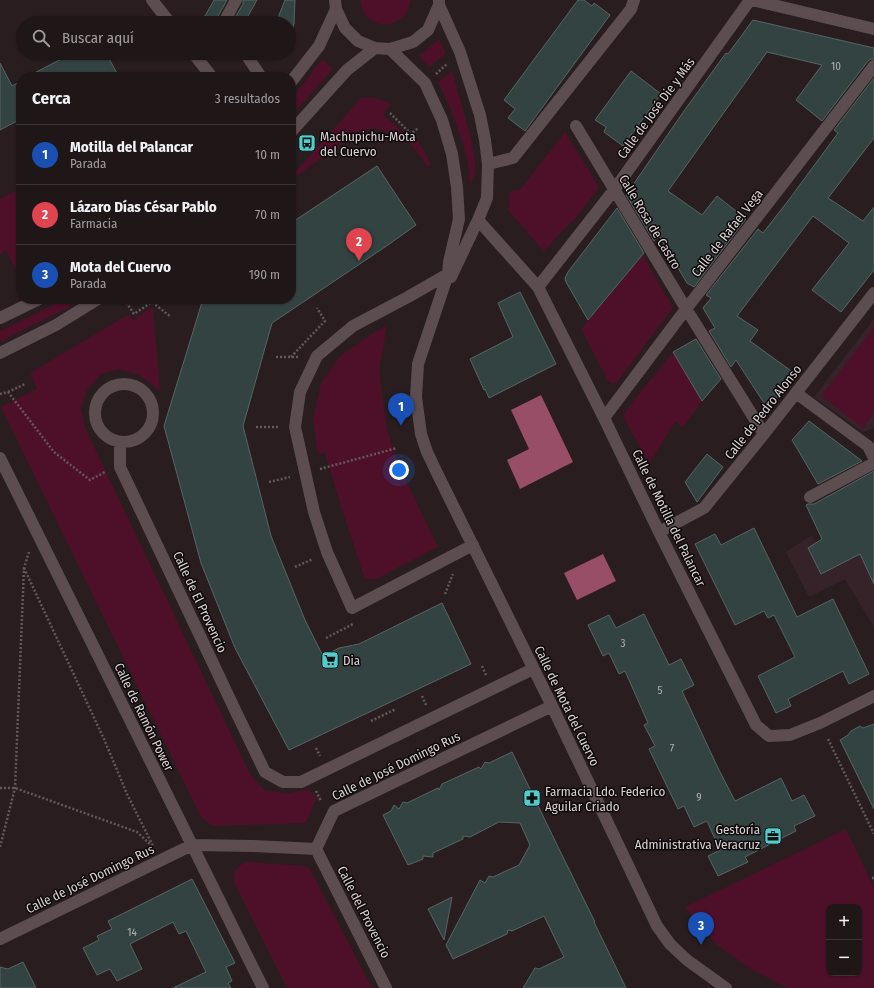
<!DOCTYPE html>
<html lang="es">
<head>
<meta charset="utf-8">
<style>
  :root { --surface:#1f1618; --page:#271f21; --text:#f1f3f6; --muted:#a19fa2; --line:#3c3537; --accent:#52cdcc }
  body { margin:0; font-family:"Fira Sans Condensed",sans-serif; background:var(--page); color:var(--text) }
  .controls { position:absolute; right:12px; bottom:12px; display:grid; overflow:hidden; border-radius:8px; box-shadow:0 1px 3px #0004 }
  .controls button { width:36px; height:36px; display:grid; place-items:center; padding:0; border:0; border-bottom:1px solid var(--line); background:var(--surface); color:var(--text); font:20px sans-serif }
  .you { position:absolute; left:399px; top:470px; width:14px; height:14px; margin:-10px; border:3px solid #fff; border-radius:50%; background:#1a73e8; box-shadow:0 0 0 6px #1a73e833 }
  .badge { display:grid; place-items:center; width:26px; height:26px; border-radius:50%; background:var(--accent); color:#fff; font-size:13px; font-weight:700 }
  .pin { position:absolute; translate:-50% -33px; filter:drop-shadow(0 1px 2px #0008) }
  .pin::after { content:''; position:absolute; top:21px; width:14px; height:12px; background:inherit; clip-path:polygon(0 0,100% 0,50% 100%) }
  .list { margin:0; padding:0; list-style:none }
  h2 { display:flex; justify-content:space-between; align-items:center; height:52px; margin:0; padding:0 16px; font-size:17px }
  h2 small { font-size:13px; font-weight:400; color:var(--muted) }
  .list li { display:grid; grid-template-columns:26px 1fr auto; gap:12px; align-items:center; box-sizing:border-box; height:60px; padding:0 16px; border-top:1px solid var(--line) }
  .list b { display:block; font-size:15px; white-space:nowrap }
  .list p { margin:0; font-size:13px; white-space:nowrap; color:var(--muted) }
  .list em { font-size:13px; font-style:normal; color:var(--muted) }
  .icon { flex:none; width:22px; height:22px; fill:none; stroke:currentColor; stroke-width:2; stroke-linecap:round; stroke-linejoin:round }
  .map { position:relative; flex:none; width:874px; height:988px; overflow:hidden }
  .search { position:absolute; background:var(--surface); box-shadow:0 1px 3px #0004; left:16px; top:16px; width:280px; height:44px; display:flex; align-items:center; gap:10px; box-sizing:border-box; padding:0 14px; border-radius:22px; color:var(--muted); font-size:15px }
  .panel { position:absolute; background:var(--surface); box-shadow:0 1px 3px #0004; left:16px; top:72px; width:280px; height:232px; border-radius:16px }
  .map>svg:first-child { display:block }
  .built { fill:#362329 }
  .green { fill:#4e1029; fill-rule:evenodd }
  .water { fill:#974e66 }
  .building { fill:#334342; stroke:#556665 }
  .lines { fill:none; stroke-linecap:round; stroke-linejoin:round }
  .path { stroke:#63585b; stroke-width:2.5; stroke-dasharray:2 2; stroke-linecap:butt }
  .minor { stroke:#5c4d51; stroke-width:12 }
  .labels { text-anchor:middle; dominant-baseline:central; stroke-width:3; stroke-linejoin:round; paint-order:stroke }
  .number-label { font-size:11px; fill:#b1aeb0 }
  .street-label { font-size:13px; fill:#dbd2d4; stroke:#0e090a }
  .poi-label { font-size:13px; fill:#dbd2d4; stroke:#0e090a; text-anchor:start }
</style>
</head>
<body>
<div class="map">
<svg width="874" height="988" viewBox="0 0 874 988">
  <rect width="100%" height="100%" fill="#291d20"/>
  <!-- built -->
  <path class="built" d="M 874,319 L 874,428 L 863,432 L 814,397 Z
    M 874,513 L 874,627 L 845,579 L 809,597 L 786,552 L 812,535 L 816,543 Z"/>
  <!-- green -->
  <path class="green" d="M 360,0 L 411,0 C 406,33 363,32 360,0 Z
    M 439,39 L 446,54 L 429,67 L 420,57 L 420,54 L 424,52 Z
    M 322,59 L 333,69 L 291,116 L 291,100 Z
    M 452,71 L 471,138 L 475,160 L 475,173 L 470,186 C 469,179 469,171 468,164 C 462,136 451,108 438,82 Z
    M 361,98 C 373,97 381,98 391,104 L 383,114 L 400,130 L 418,141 L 431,164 L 428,167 L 409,142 L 399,136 L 374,128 L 359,132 L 332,150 L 291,180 L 291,177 Z
    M 565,132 L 599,187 L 576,218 L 566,227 L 544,251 L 508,210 L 510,191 L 520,190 Z
    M 21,188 L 21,276 L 20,277 L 6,251 L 0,254 L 0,199 Z
    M 643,255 L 673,308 L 617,382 L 613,384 L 608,381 L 581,329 Z
    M 61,299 L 70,299 L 67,301 L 71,306 L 0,342 L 0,331 L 47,308 Z
    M 153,306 L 160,391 L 139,375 L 119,369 L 101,374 L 87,390 L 81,408 L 85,428 L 250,774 L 265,791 L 290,793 L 308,789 L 317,797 L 306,823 L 212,826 L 201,817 L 1,407 L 37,389 L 30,373 L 129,314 L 133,320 Z
    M 387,326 L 379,372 L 387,429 L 397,462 L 438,547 L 376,579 L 365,579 L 341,506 L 325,453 L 318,454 L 313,420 L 321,383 L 340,356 L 373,333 Z
    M 874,327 L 874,413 L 863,428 L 821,396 Z
    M 673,352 L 702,401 L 683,427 L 675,422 L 649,463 L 625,420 L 624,415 L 630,405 Z
    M 846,829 L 874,888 L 874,988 L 787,988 L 751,969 L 717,945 L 685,907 ZM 829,907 L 859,907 L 859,973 L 829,973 Z
    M 246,862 L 306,866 L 310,869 L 372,988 L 287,988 L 234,882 C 233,871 236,867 246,862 Z"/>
  <!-- water -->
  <path class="water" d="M 541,395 L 573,462 L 520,489 L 507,460 L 529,449 L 511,410 Z
    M 603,554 L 616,581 L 577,600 L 564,573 Z"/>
  <!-- building -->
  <path class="building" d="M 214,0 L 227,0 L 217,18 L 217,23 L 201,23 Z
    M 243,0 L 257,0 L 244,23 L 232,23 L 243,4 Z
    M 285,0 L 295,0 L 294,24 L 289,37 L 289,23 L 276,23 Z
    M 578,0 L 584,0 L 592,6 L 594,3 L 610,15 L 525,131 L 508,118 L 515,109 L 504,100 Z
    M 753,20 L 874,48 L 874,59 L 871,59 L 868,61 L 822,121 L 796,100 L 822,65 L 767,52 L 668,191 L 702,215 L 717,196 L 746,219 L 694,287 L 687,283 L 659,236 L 654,241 L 626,195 L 684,111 L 726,53 L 728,54 Z
    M 80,53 L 106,53 L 119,77 L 27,77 L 65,57 L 67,60 Z
    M 0,63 L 12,86 L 21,81 L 21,119 L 0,130 Z
    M 631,71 L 661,94 L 623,146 L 604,132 L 606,127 L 595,120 Z
    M 874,78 L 874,138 L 828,198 L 863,221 L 874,207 L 874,270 L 841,312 L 812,290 L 849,243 L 813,216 L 737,316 L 758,330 L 750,341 L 794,373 L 772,404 L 764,403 L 736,360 L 731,367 L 709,331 L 715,328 L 703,308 L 711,298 L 706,295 L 758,229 L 763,233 L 791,197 L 838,133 L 834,130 Z
    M 377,166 L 416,225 L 385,247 L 272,323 L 243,426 L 271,536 L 305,620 L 323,656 L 339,648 L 359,644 L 442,603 L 471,664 L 289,750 L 235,648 L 201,563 L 164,426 L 203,299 L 291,299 L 291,223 Z
    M 617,208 L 644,253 L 588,320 L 566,282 L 565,278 L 568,272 Z
    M 520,292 L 556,364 L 489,398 L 485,389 L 484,390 L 470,359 L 513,337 L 498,303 Z
    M 696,339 L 721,379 L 702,401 L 673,352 Z
    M 809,421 L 862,461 L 818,484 L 792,440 Z
    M 707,454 L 723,467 L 697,502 L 685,482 Z
    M 874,471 L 874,584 L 860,554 L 821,574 L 808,548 L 822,539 L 806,505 L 808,504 L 814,504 Z
    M 754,528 L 797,617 L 833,599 L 869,674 L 849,684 L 843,671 L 788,699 L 791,706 L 776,713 L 758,676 L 795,657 L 774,615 L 768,618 L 764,611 L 735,625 L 695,544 L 715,534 L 721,545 Z
    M 644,614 L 669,665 L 681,659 L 694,685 L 682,691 L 718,768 L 735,801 L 781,778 L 792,801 L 804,795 L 815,816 L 794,826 L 796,831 L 745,857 L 748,862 L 718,876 L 708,856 L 720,850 L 707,821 L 694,827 L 684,806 L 678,809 L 649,749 L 655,746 L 644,725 L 648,723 L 625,671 L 619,674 L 609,653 L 603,656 L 588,625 L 609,615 L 616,628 Z
    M 874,724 L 874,809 L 840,740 L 848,735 L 851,731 L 860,726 L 863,728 Z
    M 512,752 L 560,851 L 595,922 L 594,922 L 626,988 L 523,988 L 535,968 L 539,969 L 564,957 L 544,916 L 512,931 L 508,930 L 507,934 L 453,959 L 446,945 L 480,880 L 485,883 L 489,876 L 493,877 L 519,865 L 530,845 L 520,823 L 499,822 L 470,837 L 463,836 L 463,839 L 433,853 L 433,857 L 423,856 L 423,859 L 408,865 L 383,815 L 391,811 L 394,805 L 399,809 L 403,802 L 407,803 L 438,788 L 439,790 L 442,784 L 479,767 L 481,769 L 485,762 L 489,763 Z
    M 192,879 L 235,963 L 226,967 L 232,981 L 228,983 L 231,988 L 173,988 L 206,972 L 186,931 L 179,934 L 173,922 L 130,944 L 142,969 L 117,981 L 110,969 L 97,975 L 83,948 L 99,940 L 97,936 L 112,929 L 108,921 Z
    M 452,897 L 444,940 L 428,909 Z
    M 23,962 L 36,988 L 0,988 L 0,967 L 8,969 Z"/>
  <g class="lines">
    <!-- path -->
    <path class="path" d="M 436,74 L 447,64
      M 390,113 L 411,134 L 418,128
      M 124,299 L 134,314 L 152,302 L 171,317
      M 276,357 L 300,357
      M 291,357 L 325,321 L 317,308
      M 8,392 L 25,384
      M 0,394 L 8,392 L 54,452 L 90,480 L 105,472
      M 256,427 L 280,427
      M 320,469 L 397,448
      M 269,482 L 290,477
      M 295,567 L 313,559
      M 24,568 L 104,739 L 127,794 L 153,846
      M 445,594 L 453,574
      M 326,638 L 353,624
      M 482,666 L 486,675
      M 422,696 L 426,705
      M 371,721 L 396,709
      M 828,739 L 874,834
      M 316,748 L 320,756
      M 0,788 L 15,788 L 137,832 L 151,845
      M 316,791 L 321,801
      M 0,847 L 15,788 L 24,568 L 29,552
      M 874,878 L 873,878 L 874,880"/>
    <!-- minor -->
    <path class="minor" d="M 152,0 L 170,23
      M 335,0 L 336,9 L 345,28 L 358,41 L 375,48 L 390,49 L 413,42 L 428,30 L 439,5 L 439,1
      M 752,0 L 874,29
      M 439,5 L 460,52 L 480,115 L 485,140 L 488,164 L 487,198 L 478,220 L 451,277
      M 225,23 L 224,22 L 236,0
      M 390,49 L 425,83 L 442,120 L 452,154 L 457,187 L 459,219 L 449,262 L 448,274 L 418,364 L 416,397 L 421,434 L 427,452 L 438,475 L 552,706 L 657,926 L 670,944 L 687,960 L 726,988
      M 193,53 L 212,77
      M 245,53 L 261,77
      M 291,82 L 319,46 L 336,9
      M 576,126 L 682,302 L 764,434
      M 291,132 L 347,70 L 375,48
      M 488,164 L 513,158 L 631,9 L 634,0
      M 478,220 L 538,287 L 604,418 L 659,532 L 756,725 L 769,736 L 790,735 L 820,723 L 874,696
      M 448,274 L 408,297 L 353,326 L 317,356 L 300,392 L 295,427 L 314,512 L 327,552 L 352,608 L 473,545
      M 538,287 L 614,190 L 750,0
      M 0,318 L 39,299
      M 0,353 L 56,325 L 98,299
      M95 413a29 29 0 1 1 58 0a29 29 0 1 1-58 0Z
      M 796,393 L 868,446 L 874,458
      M 604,418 L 686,309 L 874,66
      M 120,442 L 120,467 L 237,714 L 265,772 L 283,782 L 301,782 L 533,669
      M 0,458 L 263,988
      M 810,497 L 874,463
      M 659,532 L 704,508 L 764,434 L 874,293
      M 316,849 L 334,811 L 552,706
      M 316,849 L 386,988
      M 0,939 L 192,845 L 253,846 L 316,849"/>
  </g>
  <!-- icons -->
  <defs>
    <symbol id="bus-square" viewBox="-11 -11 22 22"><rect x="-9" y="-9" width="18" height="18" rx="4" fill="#52cdcc" stroke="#0e090a"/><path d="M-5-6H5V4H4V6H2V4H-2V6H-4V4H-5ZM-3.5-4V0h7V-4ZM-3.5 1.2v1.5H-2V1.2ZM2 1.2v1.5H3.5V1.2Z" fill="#111"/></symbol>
    <symbol id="supermarket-square" viewBox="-11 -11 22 22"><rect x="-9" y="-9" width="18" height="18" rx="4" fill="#52cdcc" stroke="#0e090a"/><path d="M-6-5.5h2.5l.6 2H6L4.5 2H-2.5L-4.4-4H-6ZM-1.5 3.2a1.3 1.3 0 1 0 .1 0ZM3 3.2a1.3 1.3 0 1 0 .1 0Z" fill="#111"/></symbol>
    <symbol id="pharmacy-square" viewBox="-11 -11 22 22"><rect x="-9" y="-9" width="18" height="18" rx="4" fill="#52cdcc" stroke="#0e090a"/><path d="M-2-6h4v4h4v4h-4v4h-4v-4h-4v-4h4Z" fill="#111"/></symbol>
    <symbol id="office-square" viewBox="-11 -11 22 22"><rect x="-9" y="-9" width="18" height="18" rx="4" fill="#52cdcc" stroke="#0e090a"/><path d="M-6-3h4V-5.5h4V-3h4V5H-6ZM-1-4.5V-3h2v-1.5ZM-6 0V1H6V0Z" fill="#111"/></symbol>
  </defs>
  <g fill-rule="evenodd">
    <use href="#bus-square" x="297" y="133" width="20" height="20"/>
    <use href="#supermarket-square" x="320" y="650" width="20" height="20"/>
    <use href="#pharmacy-square" x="522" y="788" width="20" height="20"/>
    <use href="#office-square" x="763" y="826" width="20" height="20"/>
  </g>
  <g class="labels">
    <!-- number labels -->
    <g class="number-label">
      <text x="836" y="66">10</text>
      <text x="623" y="643">3</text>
      <text x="660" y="690">5</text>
      <text x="672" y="748">7</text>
      <text x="699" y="797">9</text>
      <text x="132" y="932">14</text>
    </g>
    <!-- street labels -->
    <g class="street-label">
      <text transform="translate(656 108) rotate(-54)">Calle de José Die y Más</text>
      <text transform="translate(650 222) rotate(59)">Calle Rosa de Castro</text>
      <text transform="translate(727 233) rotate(-52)">Calle de Rafael Vega</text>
      <text transform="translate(763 412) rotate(-52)">Calle de Pedro Alonso</text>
      <text transform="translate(669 518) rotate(64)">Calle de Motilla del Palancar</text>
      <text transform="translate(200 602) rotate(65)">Calle de El Provencio</text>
      <text transform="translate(567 706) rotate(64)">Calle de Mota del Cuervo</text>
      <text transform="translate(144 717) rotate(64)">Calle de Ramón Power</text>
      <text transform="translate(396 766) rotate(-26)">Calle de José Domingo Rus</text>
      <text transform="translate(90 879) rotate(-26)">Calle de José Domingo Rus</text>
      <text transform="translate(364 912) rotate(63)">Calle del Provencio</text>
    </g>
    <!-- poi labels -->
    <g class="poi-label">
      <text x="320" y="136">Machupichu-Mota<tspan x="320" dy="15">del Cuervo</tspan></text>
      <text x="343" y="660">Dia</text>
      <text x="545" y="791">Farmacia Ldo. Federico<tspan x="545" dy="15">Aguilar Criado</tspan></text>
      <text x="760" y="829" text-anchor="end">Gestoría<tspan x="760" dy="15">Administrativa Veracruz</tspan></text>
    </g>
  </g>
</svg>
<div class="controls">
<button>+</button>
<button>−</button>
</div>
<div class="you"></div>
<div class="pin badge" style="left:401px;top:426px;background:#1a4fb4">1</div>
<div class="pin badge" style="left:359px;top:261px;background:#e0444e">2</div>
<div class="pin badge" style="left:701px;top:945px;background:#1a4fb4">3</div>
<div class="search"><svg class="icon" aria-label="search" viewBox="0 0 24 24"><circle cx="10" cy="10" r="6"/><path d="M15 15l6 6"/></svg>Buscar aquí</div>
<section class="panel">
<h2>Cerca<small>3 resultados</small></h2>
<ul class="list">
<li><span class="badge" style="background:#1a4fb4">1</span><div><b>Motilla del Palancar</b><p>Parada</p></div><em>10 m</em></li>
<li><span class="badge" style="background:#e0444e">2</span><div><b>Lázaro Días César Pablo</b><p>Farmacia</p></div><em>70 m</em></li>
<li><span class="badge" style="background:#1a4fb4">3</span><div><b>Mota del Cuervo</b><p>Parada</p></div><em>190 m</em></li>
</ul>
</section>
</div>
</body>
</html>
